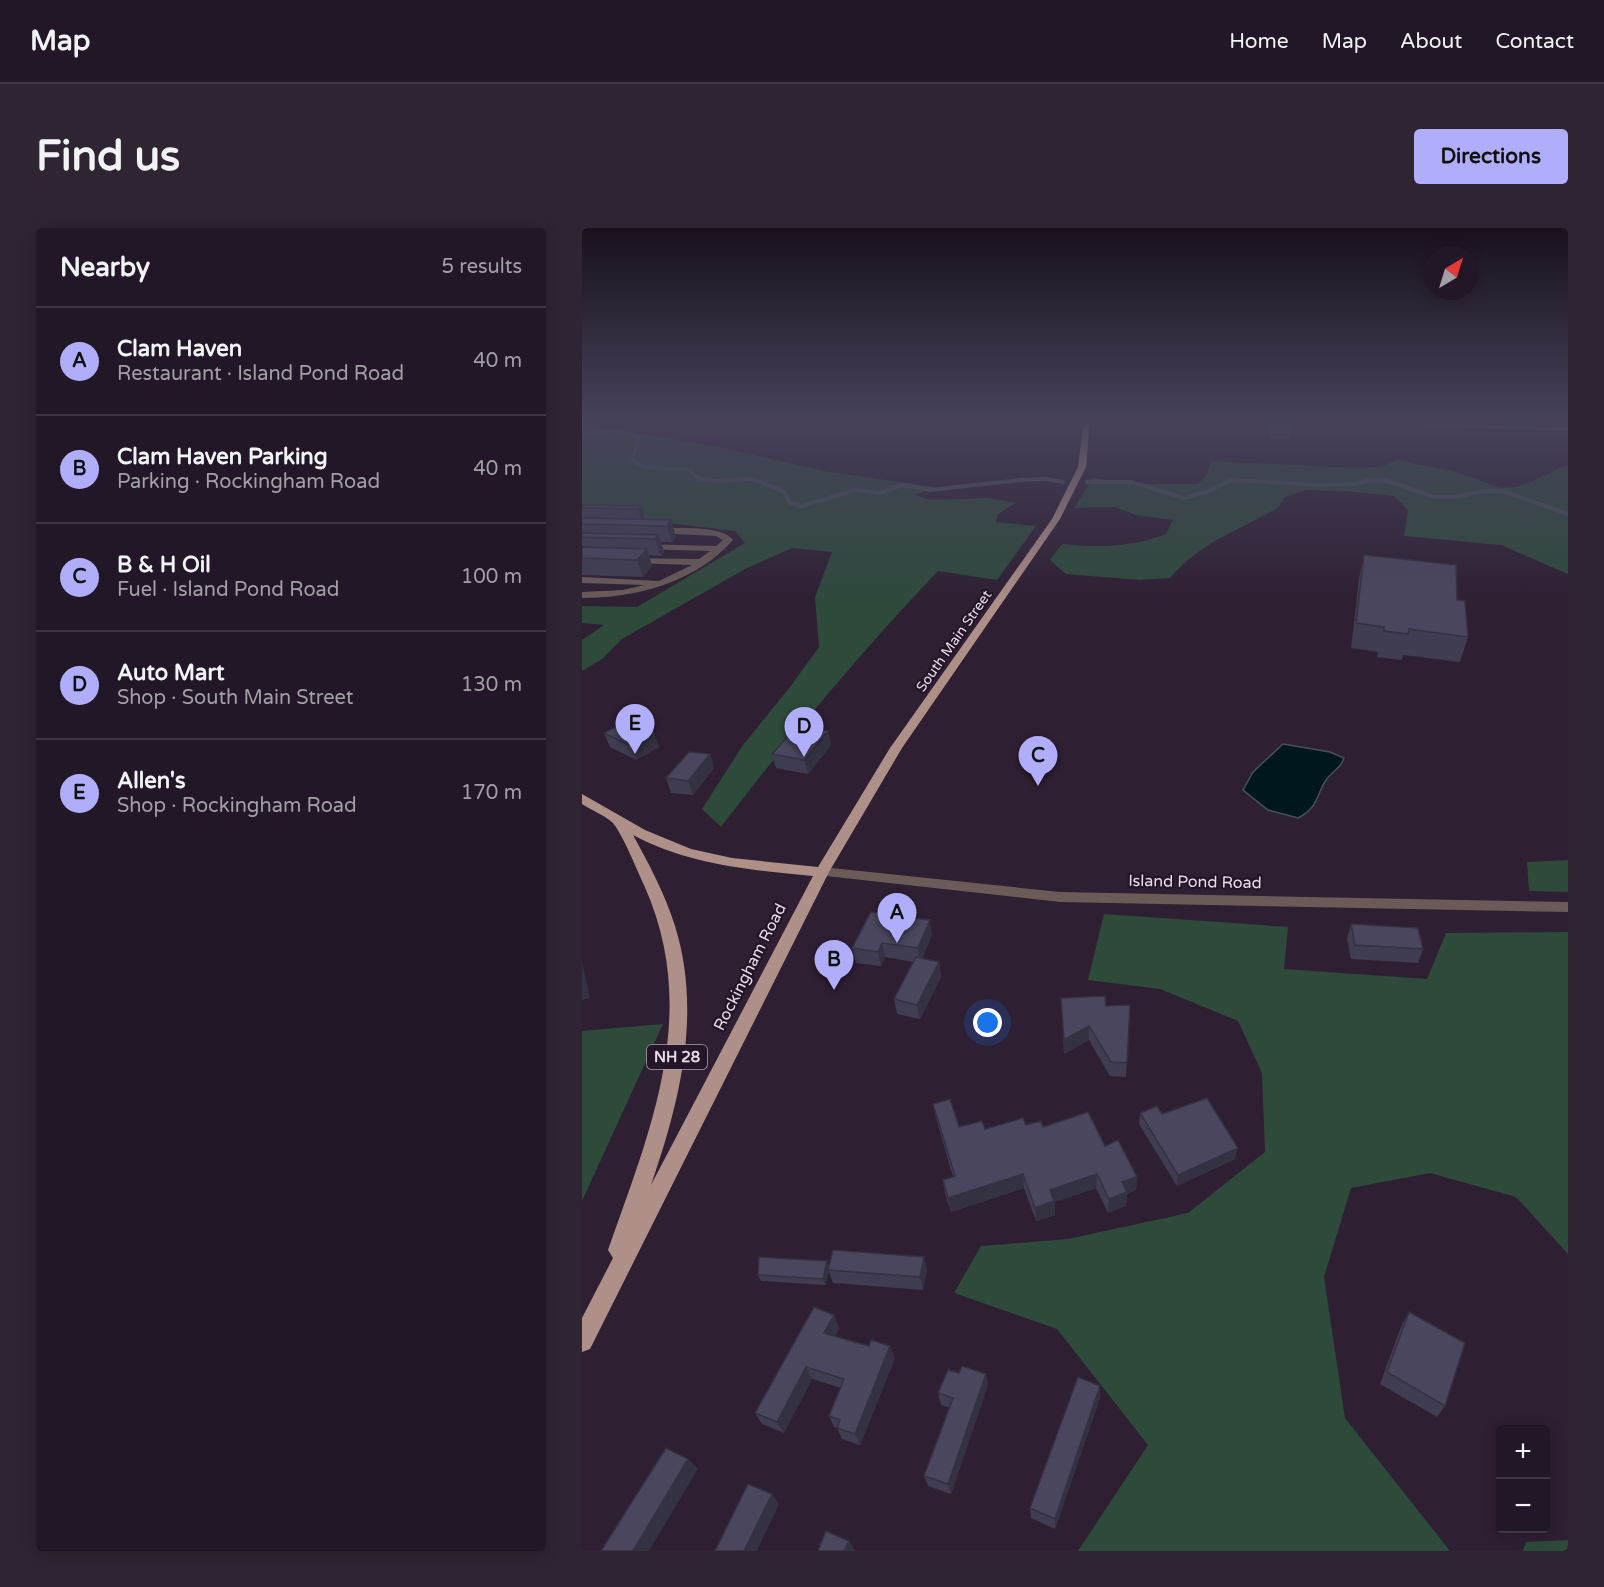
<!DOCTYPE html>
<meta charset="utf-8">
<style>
:root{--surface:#221726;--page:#2e2432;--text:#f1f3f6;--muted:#a29fa7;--line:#3f3643;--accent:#b0aefa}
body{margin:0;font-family:"Varela Round",sans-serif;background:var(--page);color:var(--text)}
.controls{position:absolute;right:18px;bottom:18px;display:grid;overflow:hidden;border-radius:6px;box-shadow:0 3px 15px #0003}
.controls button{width:54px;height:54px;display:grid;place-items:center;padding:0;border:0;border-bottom:2px solid var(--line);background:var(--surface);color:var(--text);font:30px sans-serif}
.compass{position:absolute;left:842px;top:18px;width:54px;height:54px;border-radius:50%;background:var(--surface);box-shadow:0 3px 15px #0003;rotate:38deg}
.you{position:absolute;left:406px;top:795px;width:21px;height:21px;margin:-15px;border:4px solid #fff;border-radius:50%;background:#1a73e8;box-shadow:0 0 0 9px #1a73e833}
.badge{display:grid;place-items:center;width:39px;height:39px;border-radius:50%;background:var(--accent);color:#111;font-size:20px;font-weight:700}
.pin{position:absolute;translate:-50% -50px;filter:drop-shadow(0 2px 3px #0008)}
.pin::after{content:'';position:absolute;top:32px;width:21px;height:18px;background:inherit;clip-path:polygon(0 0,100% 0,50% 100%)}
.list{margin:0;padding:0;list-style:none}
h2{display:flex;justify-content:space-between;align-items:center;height:78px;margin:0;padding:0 24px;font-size:26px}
h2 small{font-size:20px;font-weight:400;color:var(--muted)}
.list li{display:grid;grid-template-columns:39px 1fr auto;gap:18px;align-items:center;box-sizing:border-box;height:108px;padding:0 24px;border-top:2px solid var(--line)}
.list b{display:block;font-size:22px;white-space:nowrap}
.list p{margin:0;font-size:20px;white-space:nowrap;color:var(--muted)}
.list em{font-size:20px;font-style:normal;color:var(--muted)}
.map{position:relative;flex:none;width:986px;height:1323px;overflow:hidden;border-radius:6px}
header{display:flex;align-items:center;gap:36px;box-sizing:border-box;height:84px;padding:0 30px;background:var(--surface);border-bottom:2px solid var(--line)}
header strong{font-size:28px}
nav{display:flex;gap:33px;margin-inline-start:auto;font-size:21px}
.intro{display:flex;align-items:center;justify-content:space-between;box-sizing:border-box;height:144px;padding:0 36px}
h1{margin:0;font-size:42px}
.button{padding:15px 27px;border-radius:6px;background:var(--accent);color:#111;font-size:21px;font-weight:700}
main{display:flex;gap:36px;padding:0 36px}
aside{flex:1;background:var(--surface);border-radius:6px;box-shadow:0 3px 15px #0003}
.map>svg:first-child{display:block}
.green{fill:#2e4a3b}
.water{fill:#00171e;stroke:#45525b;stroke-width:1.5}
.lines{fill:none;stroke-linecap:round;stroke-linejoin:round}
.stream{stroke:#45525b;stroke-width:4}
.minor{fill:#6b5b58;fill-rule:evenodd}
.tertiary{fill:#6b5b58;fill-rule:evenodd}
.primary{fill:#af9089;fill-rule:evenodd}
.wall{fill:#403c51}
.shaded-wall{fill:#343142}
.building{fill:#4a465e;stroke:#343142;stroke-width:1.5}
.labels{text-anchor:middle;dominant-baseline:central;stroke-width:4.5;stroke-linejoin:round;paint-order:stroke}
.far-street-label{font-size:14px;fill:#e7ddea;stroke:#241628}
.shield{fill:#241628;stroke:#aca1b0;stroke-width:1.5}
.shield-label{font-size:15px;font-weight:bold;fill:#e7ddea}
.street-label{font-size:16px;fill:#e7ddea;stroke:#241628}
</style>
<header>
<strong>Map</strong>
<nav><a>Home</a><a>Map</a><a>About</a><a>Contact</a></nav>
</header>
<div class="intro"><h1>Find us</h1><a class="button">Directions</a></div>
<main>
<aside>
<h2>Nearby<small>5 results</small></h2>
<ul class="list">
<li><span class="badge">A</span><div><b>Clam Haven</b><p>Restaurant · Island Pond Road</p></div><em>40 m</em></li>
<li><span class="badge">B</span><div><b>Clam Haven Parking</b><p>Parking · Rockingham Road</p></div><em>40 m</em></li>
<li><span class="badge">C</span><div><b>B &amp; H Oil</b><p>Fuel · Island Pond Road</p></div><em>100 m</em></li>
<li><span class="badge">D</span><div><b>Auto Mart</b><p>Shop · South Main Street</p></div><em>130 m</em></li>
<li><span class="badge">E</span><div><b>Allen's</b><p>Shop · Rockingham Road</p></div><em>170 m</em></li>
</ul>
</aside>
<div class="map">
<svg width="986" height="1323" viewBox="0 0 986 1323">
<rect width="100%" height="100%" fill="#2e1f32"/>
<g class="green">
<path d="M0,196L137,219L247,244L353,259L333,267L349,272L405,270L433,275L416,286L414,294L454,298L415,352L356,343C279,424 207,510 139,599L120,581L161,517L208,459L237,419L233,369L250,324L210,320L163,341L40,411L20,431L0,443V412L22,397L0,395V378L55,379L163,315L153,303L67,293H0Z"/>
<path d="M815,232L874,244L919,260L933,259L947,255L986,236V346L919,317L822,308L826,282L812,268L761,263L724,262L703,269L697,279C657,303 620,313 588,350L557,352L484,346L468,332L480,316C514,320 552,319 584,306L591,292L554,287L533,279L492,280L511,250L548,256H616L624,247L630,233L773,240L798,239Z"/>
<polygon points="986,632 986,664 947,663 945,634"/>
<polygon points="522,686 706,699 702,741 845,751 864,705 986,704 986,1026 934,969 848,945 769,960 742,1049 763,1190 868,1323 496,1323 566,1217 475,1101 372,1065 399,1018 486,1011 606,985 683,924 680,845 656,793 578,761 506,752"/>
<polygon points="81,796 0,973 0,803"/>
<polygon points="986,1312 986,1323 941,1323 944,1314"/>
</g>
<path class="water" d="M701,516L748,524L762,530C759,541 750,543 744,552C734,567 737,579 716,590L686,582L661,562L671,544Z"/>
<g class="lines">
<g class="stream">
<polyline points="0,205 34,203 57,209 50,232 61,239 109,242 115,250 134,253 171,251 203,264 207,274 219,278 274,262 298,265 320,257 348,262 438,252 463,251 481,254"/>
<polyline points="505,254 549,254 602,270 627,263 649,252 738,257 773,256 788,252 806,253 852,269 874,269 900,263 920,263 986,286"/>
</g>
<g class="minor">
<polygon points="711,192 986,199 986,203 714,194"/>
<path d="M72,300C91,301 139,296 151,312C114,354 55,370 0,370V364L41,362L62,357L0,355V349L77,353L110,337L49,335L46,334V330L117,331L128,323L60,321L57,320V316L134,318L141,312L134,308L69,305L68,303Z"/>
</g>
<polygon class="tertiary" points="240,639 478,664 986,674 986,684 478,674 235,647 233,644 235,641"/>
<path class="primary" d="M502,192H508L504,239L478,291L320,520L247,644L8,1121L0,1124V1090L31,1030L26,1022C69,900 119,784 62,657C55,642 41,607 31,595C24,588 9,582 0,576V566L63,602L109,621L150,630L236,639L308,520L470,291L496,239ZM51,607C107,637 168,642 231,648L69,957C98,873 120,785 93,698C83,666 67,636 51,607Z"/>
</g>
<g class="wall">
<polygon points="685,192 707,192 709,207 708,212 687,211"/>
<polygon points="0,277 59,278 63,292 89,292 94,309 90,314 79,314 82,324 79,328 67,327 70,338 61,349 0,347"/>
<polygon points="782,327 875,372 886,409 878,434 821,427 820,432 795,429 796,424 769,420 777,350"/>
<polygon points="22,505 72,505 77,519 54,532 28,519"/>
<polygon points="249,517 226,546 194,540 190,526"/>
<polygon points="128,526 132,540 111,567 89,565 84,550"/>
<polygon points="327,689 350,707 340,731 357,734 359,749 338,791 315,786 312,771 331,734 303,729 299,738 274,735 270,720"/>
<polygon points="769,696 841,721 836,735 769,731 765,711"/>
<polygon points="479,770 524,778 548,777 544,849 528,848 507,812 482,826"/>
<polygon points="351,876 377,899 403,901 444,897 461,899 555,949 554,962 545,966 544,978 526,985 514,960 473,974 473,987 454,993 442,960 369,984 363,966 361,952 371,949 354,890"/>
<polygon points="558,885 580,886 653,931 595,958 557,896"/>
<polygon points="342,1029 345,1042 341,1062 251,1055 247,1044 243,1057 179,1053 176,1047 247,1038"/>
<polygon points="827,1084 863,1178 855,1189 798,1156 820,1096"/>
<polygon points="252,1087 257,1100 253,1108 313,1130 278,1217 260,1211 255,1200 252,1199 247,1188 259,1160 230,1151 202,1205 180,1196 173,1185"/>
<polygon points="377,1145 404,1146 406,1157 369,1266 346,1258 342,1248 368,1180 359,1177 356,1165"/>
<polygon points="518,1158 518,1170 473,1301 449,1290 448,1280"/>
</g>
<g class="shaded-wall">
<polygon points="59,278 64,295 61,298 56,281"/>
<polygon points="89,292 94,309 90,314 85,298"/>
<polygon points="76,307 82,324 79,328 73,311"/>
<polygon points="65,321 70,338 61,349 55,332"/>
<polygon points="246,503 249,517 226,546 222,532"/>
<polygon points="72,505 77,519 54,532 49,518"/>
<polygon points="128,526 132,540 111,567 106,553"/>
<polygon points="325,680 327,694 321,689"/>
<polygon points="348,692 350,707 338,735 336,720"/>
<polygon points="300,715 303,729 299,738 296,724"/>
<polygon points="0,734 8,770 0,772"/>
<polygon points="357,734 359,749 338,791 335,777"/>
<polygon points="507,798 507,812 482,826 482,812"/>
<polygon points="656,920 653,931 595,958 596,947"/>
<polygon points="441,946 442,960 369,984 366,970"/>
<polygon points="515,946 514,960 473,974 473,987 454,993 453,980 468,962"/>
<polygon points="555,949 554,962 545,966 544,978 526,985 527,971 540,954"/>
<polygon points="342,1029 345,1042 341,1062 338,1049"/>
<polygon points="245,1033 248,1040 246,1042 247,1044 243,1057 241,1051"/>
<polygon points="252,1087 257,1100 248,1117 242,1105"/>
<polygon points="308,1118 313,1130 278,1217 273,1206"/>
<polygon points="224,1139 230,1151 202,1205 195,1194"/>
<polygon points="404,1146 406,1157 369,1266 366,1256"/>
<polygon points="518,1158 518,1170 473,1301 473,1291"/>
<polygon points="106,1231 116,1241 67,1323 51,1323"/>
<polygon points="190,1266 197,1276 175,1323 162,1323"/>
<polygon points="267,1313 273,1322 272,1323 262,1323"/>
</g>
<g class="building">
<polygon points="686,192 707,192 709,207 688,206"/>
<polygon points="0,277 59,278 56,281 0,280"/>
<polygon points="0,290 89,292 85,298 0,296"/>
<polygon points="0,305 76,307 73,311 0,309"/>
<polygon points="0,319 65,321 55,332 0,330"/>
<polygon points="782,327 874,337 875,372 883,373 886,409 827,401 826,406 802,403 802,399 774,395"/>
<polygon points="46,492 72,505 49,518 22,505"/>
<polygon points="215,498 246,503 222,532 190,526"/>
<polygon points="107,524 128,526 106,553 84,550"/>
<polygon points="301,676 325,680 321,689 348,692 336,720 300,715 296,724 270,720 289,684 296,685"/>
<polygon points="769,696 836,700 841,721 773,717"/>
<polygon points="334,729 357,734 335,777 312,771"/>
<polygon points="523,768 524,778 548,777 545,835 529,834 507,798 482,812 479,770"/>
<polygon points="625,870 656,920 596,947 558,885 575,878 580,886"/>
<polygon points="368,871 377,899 400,893 403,901 441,890 444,897 459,893 461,899 506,884 523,918 536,912 555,949 540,954 545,964 527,971 515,946 468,962 472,973 453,980 441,946 366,970 361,952 373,948 351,876"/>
<polygon points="251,1022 342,1029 338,1049 246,1042"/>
<polygon points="177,1029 245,1033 241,1051 176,1047"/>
<polygon points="232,1079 252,1087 242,1105 287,1118 289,1112 308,1118 273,1206 255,1200 258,1192 247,1188 262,1151 224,1139 195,1194 173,1185"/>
<polygon points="827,1084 883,1115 863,1178 805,1144"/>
<polygon points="380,1138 404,1146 366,1256 342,1248 371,1170 356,1165 366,1142 377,1145"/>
<polygon points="496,1149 518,1158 473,1291 448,1280"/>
<polygon points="84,1220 106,1231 51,1323 19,1323"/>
<polygon points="166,1256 190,1266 162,1323 133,1323"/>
<polygon points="244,1303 267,1313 262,1323 236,1323"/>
</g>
<linearGradient id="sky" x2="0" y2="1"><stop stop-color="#19111c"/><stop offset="0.51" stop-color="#46425a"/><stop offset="1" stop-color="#46425a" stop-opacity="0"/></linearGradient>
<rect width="986" height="377" fill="url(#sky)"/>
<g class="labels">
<g class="far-street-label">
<text transform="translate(372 413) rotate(-55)">South Main Street</text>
</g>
<rect class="shield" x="65" y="817" width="60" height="24" rx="4.5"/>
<g class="shield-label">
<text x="95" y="829">NH 28</text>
</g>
<g class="street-label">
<text transform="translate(613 654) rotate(1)">Island Pond Road</text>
<text transform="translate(168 739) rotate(-63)">Rockingham Road</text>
</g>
</g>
</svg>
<div class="controls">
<button>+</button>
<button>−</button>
</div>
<svg class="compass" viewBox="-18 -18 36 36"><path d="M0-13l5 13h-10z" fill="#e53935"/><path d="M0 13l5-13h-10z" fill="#a29fa7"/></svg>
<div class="you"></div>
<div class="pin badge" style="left:315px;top:715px">A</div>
<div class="pin badge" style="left:252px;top:762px">B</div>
<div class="pin badge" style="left:456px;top:558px">C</div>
<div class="pin badge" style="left:222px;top:529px">D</div>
<div class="pin badge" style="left:53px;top:526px">E</div>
</div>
</main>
